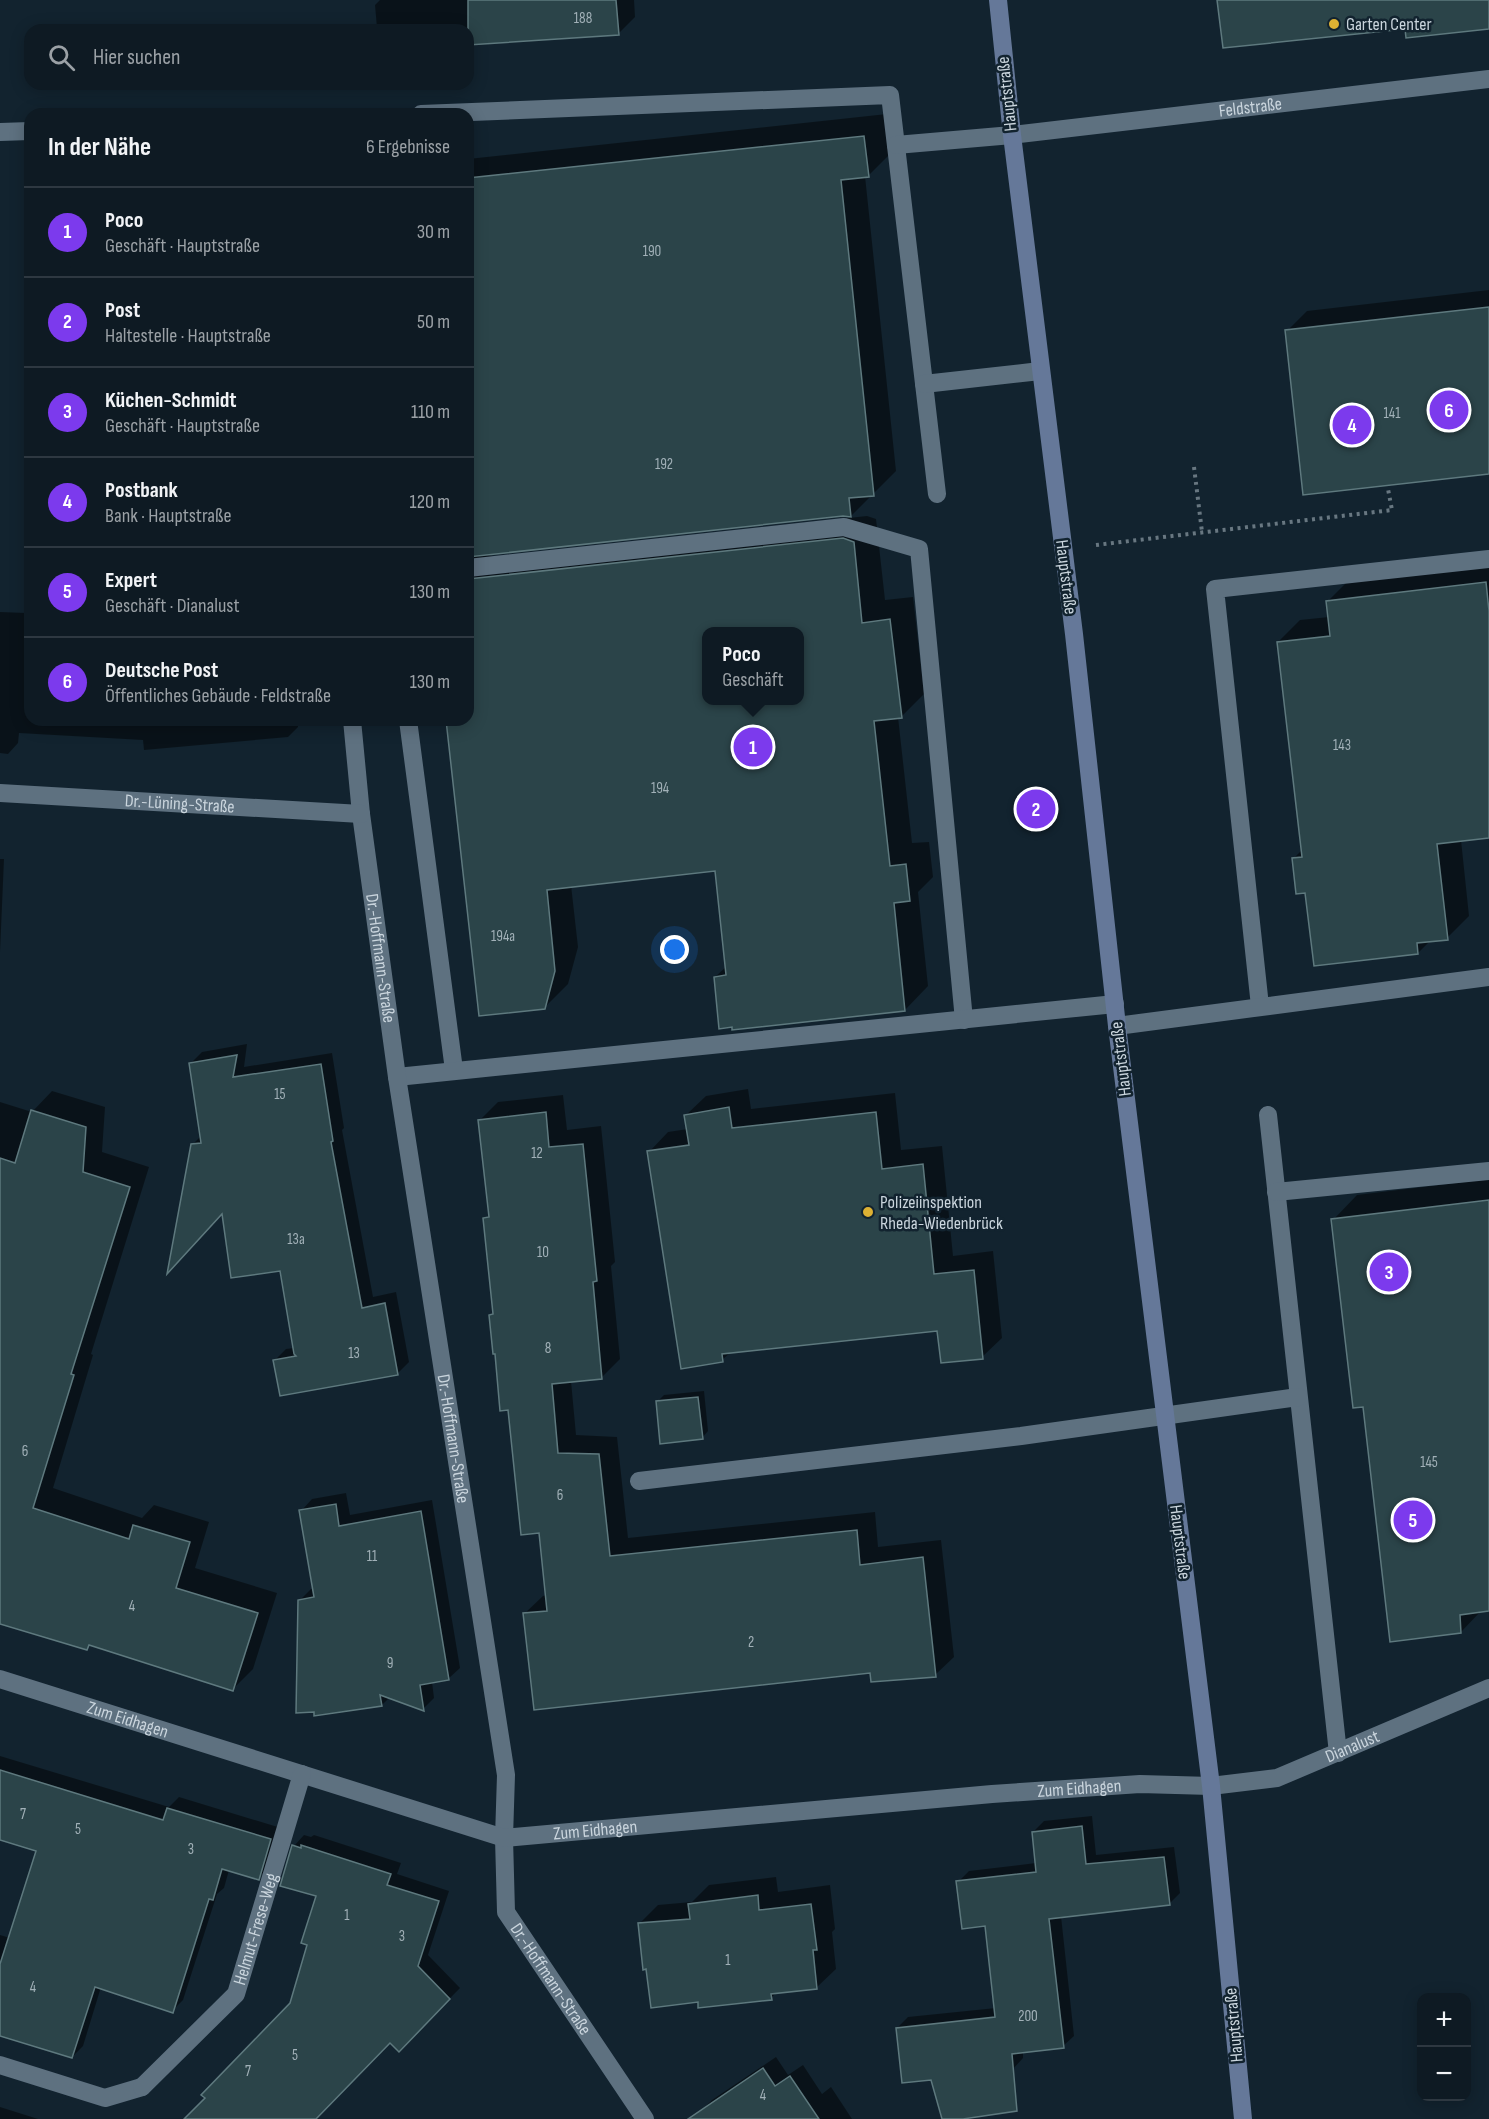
<!DOCTYPE html>
<html lang="de">
<meta charset="utf-8">
<style>
:root{--surface:#0e1a23;--page:#17232b;--text:#f1f3f6;--muted:#9ba1a6;--line:#2e3841;--accent:#7c3aed}
body{margin:0;font-family:"Sofia Sans Condensed",sans-serif;background:var(--page);color:var(--text)}
.controls{position:absolute;right:18px;bottom:18px;display:grid;overflow:hidden;border-radius:12px;box-shadow:0 3px 15px #0003}
.controls button{width:54px;height:54px;display:grid;place-items:center;padding:0;border:0;border-bottom:2px solid var(--line);background:var(--surface);color:var(--text);font:30px sans-serif}
.you{position:absolute;left:675px;top:950px;width:21px;height:21px;margin:-15px;border:4px solid #fff;border-radius:50%;background:#1a73e8;box-shadow:0 0 0 9px #1a73e833}
.badge{display:grid;place-items:center;width:39px;height:39px;border-radius:50%;background:var(--accent);color:#fff;font-size:20px;font-weight:700}
.pin{position:absolute;translate:-50% -50%;border:3px solid #fff;box-shadow:0 2px 6px #0006}
.popup{position:absolute;left:702px;top:627px;width:102px;height:78px;box-sizing:border-box;display:grid;place-content:center;border-radius:12px;background:var(--surface);filter:drop-shadow(0 2px 4px #0005);font-size:20px;white-space:nowrap;color:var(--muted)}
.popup b{font-size:22px;color:var(--text)}
.popup::after{content:'';position:absolute;left:50%;top:100%;margin-left:-12px;border:12px solid transparent;border-top-color:var(--surface)}
.list{margin:0;padding:0;list-style:none}
h2{display:flex;justify-content:space-between;align-items:center;height:78px;margin:0;padding:0 24px;font-size:26px}
h2 small{font-size:20px;font-weight:400;color:var(--muted)}
.list li{display:grid;grid-template-columns:39px 1fr auto;gap:18px;align-items:center;box-sizing:border-box;height:90px;padding:0 24px;border-top:2px solid var(--line)}
.list b{display:block;font-size:22px;white-space:nowrap}
.list p{margin:0;font-size:20px;white-space:nowrap;color:var(--muted)}
.list em{font-size:20px;font-style:normal;color:var(--muted)}
.icon{flex:none;width:33px;height:33px;fill:none;stroke:currentColor;stroke-width:2;stroke-linecap:round;stroke-linejoin:round}
.map{position:relative;flex:none;width:1489px;height:2119px;overflow:hidden}
.search{position:absolute;background:var(--surface);box-shadow:0 3px 15px #0003;left:24px;top:24px;width:450px;height:66px;display:flex;align-items:center;gap:15px;box-sizing:border-box;padding:0 21px;border-radius:18px;color:var(--muted);font-size:22px}
.panel{position:absolute;background:var(--surface);box-shadow:0 3px 15px #0003;left:24px;top:108px;width:450px;height:618px;border-radius:18px}
.map>svg:first-child{display:block}
.shadow{fill:#0007;fill-rule:evenodd}
.building{fill:#2b4449;stroke:#5e797e;stroke-width:1.5;fill-rule:evenodd}
.lines{fill:none;stroke-linecap:round;stroke-linejoin:round}
.path{stroke:#687781;stroke-width:4;stroke-dasharray:3 4.5;stroke-linecap:butt}
.lane{stroke:#5e7180;stroke-width:18}
.street{stroke:#5e7180;stroke-width:18}
.secondary{stroke:#657899;stroke-width:18}
.poi-dot{fill:#ddb133;stroke:#12232f;stroke-width:2}
.labels{text-anchor:middle;dominant-baseline:central;stroke-width:5;stroke-linejoin:round;paint-order:stroke}
.number-label{font-size:15px;fill:#a2b1b8}
.poi-label{font-size:18px;fill:#cad5dd;stroke:#12232f;text-anchor:start}
.street-label{font-size:18px;fill:#cad5dd;stroke:#12232f}
</style>
<div class="map">
<svg width="1489" height="2119" viewBox="0 0 1489 2119">
<rect width="100%" height="100%" fill="#12232f"/>
<g class="shadow">
<polygon points="380,0 634,0 635,17 618,34 468,43 468,30 328,30 377,28 375,5"/>
<polygon points="232,84 388,84 386,86 232,89"/>
<path d="M887,114L891,153L868,176H865L896,471L851,516L843,514L485,553L493,557L867,516L876,519L885,600L913,597L924,694L901,717H898L912,843L929,842L933,877L918,892L928,986L905,1010L715,977L727,966L716,869L571,885L578,947L568,984L545,1007L448,720H468V159ZM706,632H800V700H706Z"/>
<polygon points="1489,290 1489,472 1287,331 1307,311"/>
<polygon points="1489,564 1489,836 1461,840 1469,916 1447,938 1431,940 1418,953 1307,891 1294,858 1302,850 1278,642 1300,620 1329,617 1328,601 1349,580"/>
<polygon points="0,612 26,613 24,647 30,648 30,720 298,720 298,727 288,737 144,750 143,740 19,733 18,743 8,754 0,753"/>
<polygon points="0,859 4,859 0,952"/>
<polygon points="247,1044 244,1067 332,1053 344,1128 342,1130 373,1297 396,1292 409,1362 398,1373 274,1361 286,1349 294,1348 281,1269 223,1212 192,1145 202,1135 191,1063 202,1052"/>
<polygon points="748,1089 751,1109 895,1093 901,1150 942,1146 953,1256 993,1251 1002,1338 982,1357 939,1329 731,1352 722,1360 649,1152 668,1132 688,1129 686,1115 706,1096"/>
<polygon points="52,1091 105,1107 102,1152 149,1167 91,1354 93,1355 53,1488 142,1518 154,1505 209,1522 195,1568 277,1593 253,1669 233,1689 91,1644 87,1648 0,1613 0,1102 32,1112"/>
<polygon points="563,1095 567,1130 601,1126 615,1262 611,1266 620,1359 602,1377 571,1381 576,1435 617,1437 628,1538 875,1512 878,1547 941,1540 954,1657 935,1675 872,1672 524,1614 543,1596 547,1595 540,1531 509,1408 490,1315 494,1311 485,1219 490,1214 480,1120 498,1102"/>
<polygon points="1489,1179 1489,1610 1481,1611 1461,1632 1365,1405 1333,1220 1357,1195"/>
<polygon points="704,1391 708,1431 702,1438 658,1401 664,1395"/>
<polygon points="346,1493 350,1515 432,1500 460,1668 448,1679 432,1682 434,1698 423,1709 390,1697 382,1705 300,1600 311,1589 314,1589 301,1511 312,1499"/>
<polygon points="0,1756 169,1807 179,1797 281,1828 269,1867 258,1878 229,1870 224,1888 217,1894 183,2000 172,2011 101,1987 83,2046 72,2057 0,2035 0,1935 10,1938 38,1850 0,1839"/>
<polygon points="1092,1816 1096,1855 1174,1847 1180,1893 1169,1904 1061,1916 1074,2036 1063,2046 1023,2051 1023,2058 1013,2069 897,2028 908,2017 996,2008 986,1925 958,1882 969,1871 1036,1863 1033,1832 1044,1821"/>
<polygon points="304,1835 311,1837 314,1835 401,1863 397,1874 449,1891 428,1955 460,1988 399,2050 390,2041 305,2119 186,2119 292,2004 309,1944 318,1895 294,1846"/>
<polygon points="776,1877 778,1892 830,1885 835,1929 832,1932 836,1969 816,1988 777,1992 771,1998 699,2001 639,1924 658,1905 692,1902 709,1885"/>
<polygon points="776,2057 788,2075 803,2065 822,2094 831,2087 852,2119 704,2119 700,2112 712,2100"/>
<polygon points="0,2107 38,2119 0,2119"/>
</g>
<g class="building">
<polygon points="468,0 616,0 619,35 468,45"/>
<polygon points="1217,0 1489,0 1489,29 1406,38 1405,29 1223,48"/>
<polygon points="864,136 869,177 841,180 874,496 849,498 851,517 843,516 468,557 468,178"/>
<polygon points="1489,307 1489,474 1303,495 1285,330"/>
<path d="M843,538L854,542L862,623L890,619L902,718L874,721L890,866L906,864L910,901L894,903L905,1011L732,1030V1027L719,1029L714,977L726,975L715,871L547,890L555,971L545,1009L479,1016L446,720H468V579ZM706,632H800V700H706Z"/>
<polygon points="1486,582 1489,611 1489,838 1437,844 1448,940 1417,943 1418,954 1314,966 1305,893 1296,894 1292,858 1302,857 1277,642 1330,636 1326,601"/>
<polygon points="237,1055 233,1077 321,1064 333,1141 331,1142 362,1308 385,1303 398,1375 280,1396 273,1360 296,1356 294,1354 280,1271 231,1278 222,1214 167,1274 191,1144 201,1143 189,1063"/>
<polygon points="729,1107 732,1128 876,1112 882,1169 923,1164 934,1274 974,1270 983,1359 941,1363 937,1331 722,1354 723,1362 681,1369 647,1151 689,1145 684,1115"/>
<polygon points="31,1110 86,1127 83,1172 130,1187 71,1374 74,1375 33,1508 129,1539 133,1525 190,1542 176,1588 258,1613 233,1691 89,1645 87,1650 0,1624 0,1158 15,1163"/>
<polygon points="546,1112 549,1147 583,1144 597,1281 593,1282 602,1379 552,1384 558,1453 599,1454 610,1556 857,1530 860,1565 923,1557 936,1677 871,1682 870,1673 534,1710 523,1613 547,1611 539,1533 521,1535 508,1410 500,1411 495,1354 493,1354 489,1315 493,1314 483,1218 489,1217 478,1120"/>
<polygon points="1489,1200 1489,1611 1460,1615 1461,1633 1390,1642 1363,1407 1353,1408 1331,1219"/>
<polygon points="698,1397 703,1439 660,1444 656,1401"/>
<polygon points="336,1504 339,1526 421,1511 449,1680 420,1685 424,1711 380,1695 382,1706 314,1716 314,1712 296,1713 298,1600 314,1597 299,1510"/>
<polygon points="0,1770 163,1820 167,1808 271,1839 259,1880 222,1869 213,1900 209,1899 173,2013 95,1987 72,2058 0,2036 0,1964 36,1851 0,1840"/>
<polygon points="1082,1826 1086,1864 1164,1857 1170,1905 1049,1919 1064,2048 1012,2054 1017,2111 963,2119 942,2119 931,2080 902,2083 896,2028 995,2017 985,1926 962,1929 956,1881 1036,1872 1032,1832"/>
<polygon points="292,1845 301,1848 301,1845 391,1874 387,1885 439,1901 418,1966 450,1999 399,2052 390,2043 316,2119 184,2119 205,2098 201,2095 290,2003 307,1945 301,1943 316,1896 280,1886"/>
<polygon points="758,1895 759,1910 811,1904 817,1950 813,1950 817,1989 771,1994 772,2000 698,2008 698,2002 651,2008 646,1969 643,1970 638,1923 690,1919 688,1904"/>
<polygon points="763,2068 775,2086 790,2076 819,2119 688,2119"/>
</g>
<g class="lines">
<g class="path">
<polyline points="1194,467 1202,532"/>
<polyline points="1096,545 1392,510 1388,489"/>
</g>
<g class="lane">
<polyline points="421,114 890,95 937,494"/>
<polyline points="896,145 1012,135"/>
<polyline points="924,384 1040,371"/>
<polyline points="468,568 844,527 919,549 964,1020"/>
<polyline points="408,720 454,1070"/>
<polyline points="1260,1006 1215,589 1489,559"/>
<polyline points="1117,1026 1489,977"/>
<polyline points="397,1077 1115,1004"/>
<polyline points="1268,1115 1338,1753"/>
<polyline points="1276,1192 1489,1171"/>
<polyline points="639,1481 1021,1436 1298,1397"/>
<polyline points="0,2065 105,2098 142,2087"/>
</g>
<g class="street">
<polyline points="0,132 30,131"/>
<path id="s1" d="M1012,135L1489,79"/>
<path id="s2" d="M352,720L361,814L397,1077L506,1775L504,1838L506,1912L645,2119"/>
<path id="s3" d="M0,793L361,814"/>
<path id="s4" d="M0,1679L504,1838L992,1794L1140,1784L1211,1786L1277,1778L1489,1688"/>
<path id="s5" d="M142,2087L236,1994L302,1774"/>
</g>
<polyline class="secondary" points="998,0 1012,135 1074,634 1117,1026 1211,1786 1243,2119"/>
</g>
<g class="poi-dot">
<circle cx="1334" cy="24" r="6"/>
<circle cx="868" cy="1212" r="6"/>
</g>
<g class="labels">
<g class="number-label">
<text x="583" y="18">188</text>
<text x="652" y="251">190</text>
<text x="1392" y="413">141</text>
<text x="664" y="464">192</text>
<text x="1342" y="745">143</text>
<text x="660" y="788">194</text>
<text x="503" y="936">194a</text>
<text x="280" y="1094">15</text>
<text x="537" y="1153">12</text>
<text x="296" y="1239">13a</text>
<text x="543" y="1252">10</text>
<text x="548" y="1348">8</text>
<text x="354" y="1353">13</text>
<text x="25" y="1451">6</text>
<text x="1429" y="1462">145</text>
<text x="560" y="1495">6</text>
<text x="372" y="1556">11</text>
<text x="132" y="1606">4</text>
<text x="751" y="1642">2</text>
<text x="390" y="1663">9</text>
<text x="23" y="1814">7</text>
<text x="78" y="1829">5</text>
<text x="191" y="1849">3</text>
<text x="347" y="1915">1</text>
<text x="402" y="1936">3</text>
<text x="728" y="1960">1</text>
<text x="33" y="1987">4</text>
<text x="1028" y="2016">200</text>
<text x="295" y="2055">5</text>
<text x="248" y="2071">7</text>
<text x="763" y="2095">4</text>
</g>
<g class="poi-label">
<text x="1346" y="24">Garten Center</text>
<text x="880" y="1202">Polizeiinspektion<tspan x="880" dy="21">Rheda-Wiedenbrück</tspan></text>
</g>
<g class="street-label">
<text transform="translate(1007 94) rotate(-96)">Hauptstraße</text>
<text stroke="none"><textPath href="#s1" startOffset="240">Feldstraße</textPath></text>
<text transform="translate(1066 577) rotate(83)">Hauptstraße</text>
<text stroke="none"><textPath href="#s3" startOffset="180">Dr.-Lüning-Straße</textPath></text>
<text stroke="none"><textPath href="#s2" startOffset="240">Dr.-Hoffmann-Straße</textPath></text>
<text transform="translate(1121 1059) rotate(-97)">Hauptstraße</text>
<text stroke="none"><textPath href="#s2" startOffset="726">Dr.-Hoffmann-Straße</textPath></text>
<text transform="translate(1180 1542) rotate(83)">Hauptstraße</text>
<text stroke="none"><textPath href="#s4" startOffset="134">Zum Eidhagen</textPath></text>
<text stroke="none"><textPath href="#s4" startOffset="1386">Dianalust</textPath></text>
<text stroke="none"><textPath href="#s4" startOffset="1106">Zum Eidhagen</textPath></text>
<text stroke="none"><textPath href="#s4" startOffset="620">Zum Eidhagen</textPath></text>
<text stroke="none"><textPath href="#s5" startOffset="200">Helmut-Frese-Weg</textPath></text>
<text stroke="none"><textPath href="#s2" startOffset="1284">Dr.-Hoffmann-Straße</textPath></text>
<text transform="translate(1234 2025) rotate(-95)">Hauptstraße</text>
</g>
</g>
</svg>
<div class="controls">
<button>+</button>
<button>−</button>
</div>
<div class="you"></div>
<div class="pin badge" style="left:753px;top:747px">1</div>
<div class="popup"><b>Poco</b>Geschäft</div>
<div class="pin badge" style="left:1036px;top:809px">2</div>
<div class="pin badge" style="left:1389px;top:1272px">3</div>
<div class="pin badge" style="left:1352px;top:425px">4</div>
<div class="pin badge" style="left:1413px;top:1520px">5</div>
<div class="pin badge" style="left:1449px;top:410px">6</div>
<div class="search"><svg class="icon" aria-label="search" viewBox="0 0 24 24"><circle cx="10" cy="10" r="6"/><path d="M15 15l6 6"/></svg>Hier suchen</div>
<section class="panel">
<h2>In der Nähe<small>6 Ergebnisse</small></h2>
<ul class="list">
<li><span class="badge">1</span><div><b>Poco</b><p>Geschäft · Hauptstraße</p></div><em>30 m</em></li>
<li><span class="badge">2</span><div><b>Post</b><p>Haltestelle · Hauptstraße</p></div><em>50 m</em></li>
<li><span class="badge">3</span><div><b>Küchen-Schmidt</b><p>Geschäft · Hauptstraße</p></div><em>110 m</em></li>
<li><span class="badge">4</span><div><b>Postbank</b><p>Bank · Hauptstraße</p></div><em>120 m</em></li>
<li><span class="badge">5</span><div><b>Expert</b><p>Geschäft · Dianalust</p></div><em>130 m</em></li>
<li><span class="badge">6</span><div><b>Deutsche Post</b><p>Öffentliches Gebäude · Feldstraße</p></div><em>130 m</em></li>
</ul>
</section>
</div>
